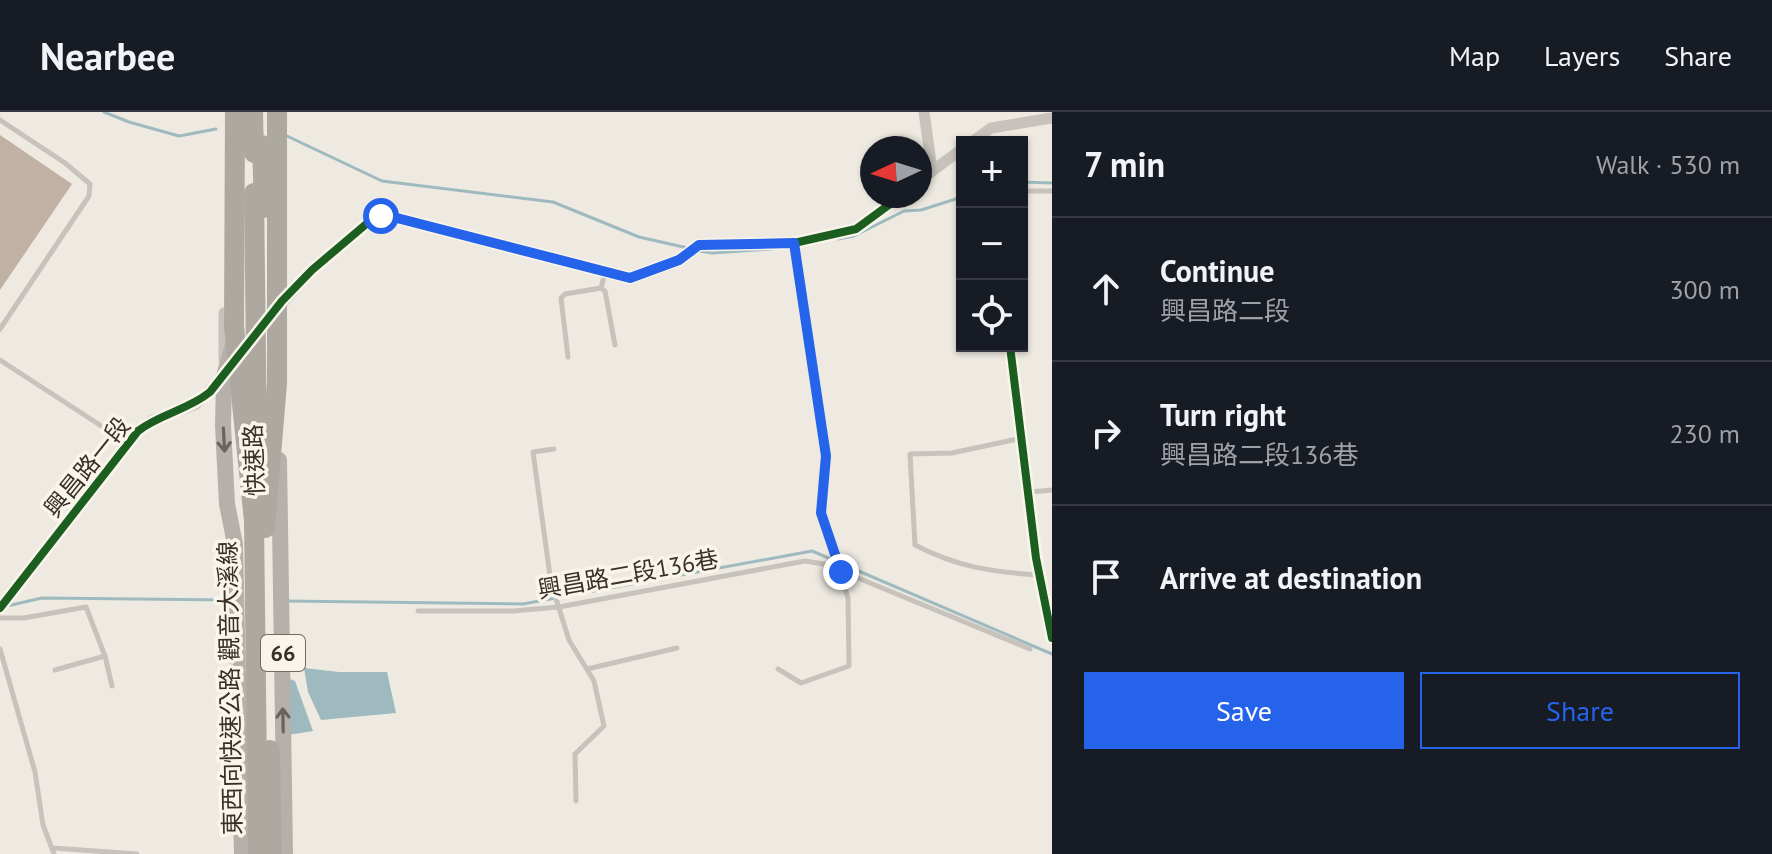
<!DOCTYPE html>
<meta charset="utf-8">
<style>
:root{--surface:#171b24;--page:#20242c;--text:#f1f3f6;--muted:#9ea1a6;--line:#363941;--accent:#2563eb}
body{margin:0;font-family:"PT Sans","Noto Sans TC",sans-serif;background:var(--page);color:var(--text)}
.controls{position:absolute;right:24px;top:24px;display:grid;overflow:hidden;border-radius:0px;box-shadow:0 2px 6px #0004}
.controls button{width:72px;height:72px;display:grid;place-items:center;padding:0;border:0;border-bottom:2px solid var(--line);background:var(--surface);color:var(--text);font:40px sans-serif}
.compass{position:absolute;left:860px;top:24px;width:72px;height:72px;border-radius:50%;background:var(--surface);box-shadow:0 2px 6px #0004;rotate:266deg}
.stop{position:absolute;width:24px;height:24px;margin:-18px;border:6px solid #2563eb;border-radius:50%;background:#fff}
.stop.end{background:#2563eb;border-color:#fff;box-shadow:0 2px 8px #0008}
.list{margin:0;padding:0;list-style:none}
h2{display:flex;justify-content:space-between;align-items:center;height:104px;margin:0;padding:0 32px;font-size:34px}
h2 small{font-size:26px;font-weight:400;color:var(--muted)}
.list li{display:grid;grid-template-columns:52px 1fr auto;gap:24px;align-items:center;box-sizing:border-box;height:144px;padding:0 32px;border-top:2px solid var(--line)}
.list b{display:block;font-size:30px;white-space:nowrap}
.list p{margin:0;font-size:26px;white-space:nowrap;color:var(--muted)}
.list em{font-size:26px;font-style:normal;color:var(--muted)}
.actions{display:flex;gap:16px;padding:24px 32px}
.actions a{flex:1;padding:18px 0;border:2px solid var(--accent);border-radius:0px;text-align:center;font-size:28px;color:var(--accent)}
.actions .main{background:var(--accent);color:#fff}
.icon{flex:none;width:44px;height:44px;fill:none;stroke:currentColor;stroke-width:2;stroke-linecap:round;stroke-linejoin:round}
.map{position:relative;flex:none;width:1052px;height:742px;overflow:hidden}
header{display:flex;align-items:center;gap:48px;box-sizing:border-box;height:112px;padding:0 40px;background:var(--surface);border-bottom:2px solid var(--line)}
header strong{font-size:38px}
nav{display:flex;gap:44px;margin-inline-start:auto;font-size:28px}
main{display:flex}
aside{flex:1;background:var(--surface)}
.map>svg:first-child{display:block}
.water{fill:#9fbabe}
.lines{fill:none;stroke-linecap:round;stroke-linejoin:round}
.stream{stroke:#9fbabe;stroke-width:3}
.building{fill:#c1b1a4}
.lane{stroke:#c7c2bb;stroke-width:5}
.street{stroke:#c7c2bb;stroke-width:11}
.primary{stroke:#b6b0aa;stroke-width:16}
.highway{stroke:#ada9a1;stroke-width:20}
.highway-bridge{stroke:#ada9a1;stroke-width:20}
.cycleway-casing{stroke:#faf5eb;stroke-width:13}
.cycleway{stroke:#1b5e20;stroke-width:8}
.oneway{stroke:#6a635d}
.route{stroke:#2563eb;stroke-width:10}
.labels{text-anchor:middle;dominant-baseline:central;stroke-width:7;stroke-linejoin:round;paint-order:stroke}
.shield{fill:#faf5eb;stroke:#726b63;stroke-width:2}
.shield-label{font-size:22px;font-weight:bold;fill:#383029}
.street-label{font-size:24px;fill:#383029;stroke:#faf5eb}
</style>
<header>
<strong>Nearbee</strong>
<nav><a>Map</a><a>Layers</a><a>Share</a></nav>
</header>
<main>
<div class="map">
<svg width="1052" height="742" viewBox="0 0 1052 742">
<rect width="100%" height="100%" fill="#eeeae2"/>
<g class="water">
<polygon points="304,556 339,560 387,560 396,601 321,608 308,580"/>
<polygon points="290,567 295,569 313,619 288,623"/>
</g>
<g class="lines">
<g class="stream">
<polyline points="104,0 129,10 179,24 216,17"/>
<polyline points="287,24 382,69 553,90 639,125 688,136"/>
<polyline points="1022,70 1052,71"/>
<polyline points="838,127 854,124 904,99 921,98 962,85"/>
<polyline points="699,139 712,141 771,137"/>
<polyline points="286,489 523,492 812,439 1052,542"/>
<polyline points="7,494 42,486 230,488"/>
</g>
</g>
<polygon class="building" points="0,23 72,72 0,178"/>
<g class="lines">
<g class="lane">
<polyline points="0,8 65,51 90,72 89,84 0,217"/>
<polyline points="1022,79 1052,79"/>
<polyline points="601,176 605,179 615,233"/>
<polyline points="568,245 561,186 565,182 601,176 605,161"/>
<polyline points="0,248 126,330"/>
<path d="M1022,326L952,341L910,342L915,433C957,455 992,460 1039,463"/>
<polyline points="554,337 533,340 551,471 569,528 594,569 604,614 575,642 576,689"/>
<polyline points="1030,380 1052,378"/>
<polyline points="418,499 513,499 559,495 805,449 824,452 1030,537"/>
<polyline points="0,506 24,506 86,495 105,544 112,574"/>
<polyline points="0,537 35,660 43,713 54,742"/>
<polyline points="587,557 677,536"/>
<polyline points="778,557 801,571 849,554 848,486 821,401 826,344 794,131"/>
<polyline points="55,558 105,544"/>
<polyline points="53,736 137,742"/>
</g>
<g class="street">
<polyline points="924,0 932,58"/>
<polyline points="972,30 991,16 1052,6"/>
<polyline points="920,68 962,37"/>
<polyline points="278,196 312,158 371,108 381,104 393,105 630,166 679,148 699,133 794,131 856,117 901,84"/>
<polyline points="1010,234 1036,446 1052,526"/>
<polyline points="224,248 224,201"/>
<polyline points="0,496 138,319 151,309 196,292 225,263"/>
</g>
<g class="primary">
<polyline points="233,233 224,264 223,314 227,392 235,432 242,742"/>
<polyline points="279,348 285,742"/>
</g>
<g class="highway">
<polyline points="253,0 254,41"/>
<polyline points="254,409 258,742"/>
<polyline points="270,638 272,742"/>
</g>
<g class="highway-bridge">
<polyline points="235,0 234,214 254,409"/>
<polyline points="262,33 264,96"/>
<polyline points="254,81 257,325"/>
<polyline points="265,416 277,271 277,0"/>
</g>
<defs>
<g id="cycleway">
<polyline points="1010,234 1036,446 1052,526"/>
<path d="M0,496L138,319C160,302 188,298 210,280L282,189L312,158L371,108L381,104L393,105L630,166L679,148L699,133L794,131L856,117L901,84"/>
</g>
</defs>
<use href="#cycleway" class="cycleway-casing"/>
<use href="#cycleway" class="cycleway"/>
</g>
<defs><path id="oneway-shaft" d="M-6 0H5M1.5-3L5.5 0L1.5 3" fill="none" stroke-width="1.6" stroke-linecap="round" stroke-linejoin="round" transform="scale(2)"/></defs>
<g class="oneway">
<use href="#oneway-shaft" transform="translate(224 328) rotate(87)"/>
<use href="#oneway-shaft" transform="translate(283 608) rotate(-91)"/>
</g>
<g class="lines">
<polyline class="route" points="381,104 393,105 630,166 679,148 699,133 794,131 826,344 821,401 841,460"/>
</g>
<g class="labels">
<rect class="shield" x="261" y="523" width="44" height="36" rx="6"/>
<g class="shield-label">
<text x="283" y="541">66</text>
</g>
<g class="street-label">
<text transform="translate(254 348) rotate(-92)">快速路</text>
<text transform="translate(87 355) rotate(-51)">興昌路一段</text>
<text transform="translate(628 462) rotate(-10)">興昌路二段136巷</text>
<text transform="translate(230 576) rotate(-91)">東西向快速公路 觀音大溪線</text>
</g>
</g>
</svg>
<div class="controls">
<button>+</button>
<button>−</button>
<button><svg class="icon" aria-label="locate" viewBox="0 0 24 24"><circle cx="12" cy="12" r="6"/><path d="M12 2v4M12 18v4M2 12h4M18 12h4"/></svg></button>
</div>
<svg class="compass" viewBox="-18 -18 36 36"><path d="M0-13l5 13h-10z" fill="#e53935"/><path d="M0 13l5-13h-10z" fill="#9ea1a6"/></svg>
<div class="stop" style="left:381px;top:104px"></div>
<div class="stop end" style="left:841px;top:460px"></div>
</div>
<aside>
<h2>7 min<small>Walk · 530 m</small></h2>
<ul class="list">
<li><svg class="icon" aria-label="ahead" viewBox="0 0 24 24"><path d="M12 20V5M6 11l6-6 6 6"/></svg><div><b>Continue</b><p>興昌路二段</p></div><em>300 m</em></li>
<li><svg class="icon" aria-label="right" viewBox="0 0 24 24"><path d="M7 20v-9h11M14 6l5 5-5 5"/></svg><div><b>Turn right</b><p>興昌路二段136巷</p></div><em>230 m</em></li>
<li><svg class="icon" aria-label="arrive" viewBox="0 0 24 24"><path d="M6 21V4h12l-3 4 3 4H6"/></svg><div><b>Arrive at destination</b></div></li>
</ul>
<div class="actions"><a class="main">Save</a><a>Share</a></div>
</aside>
</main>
